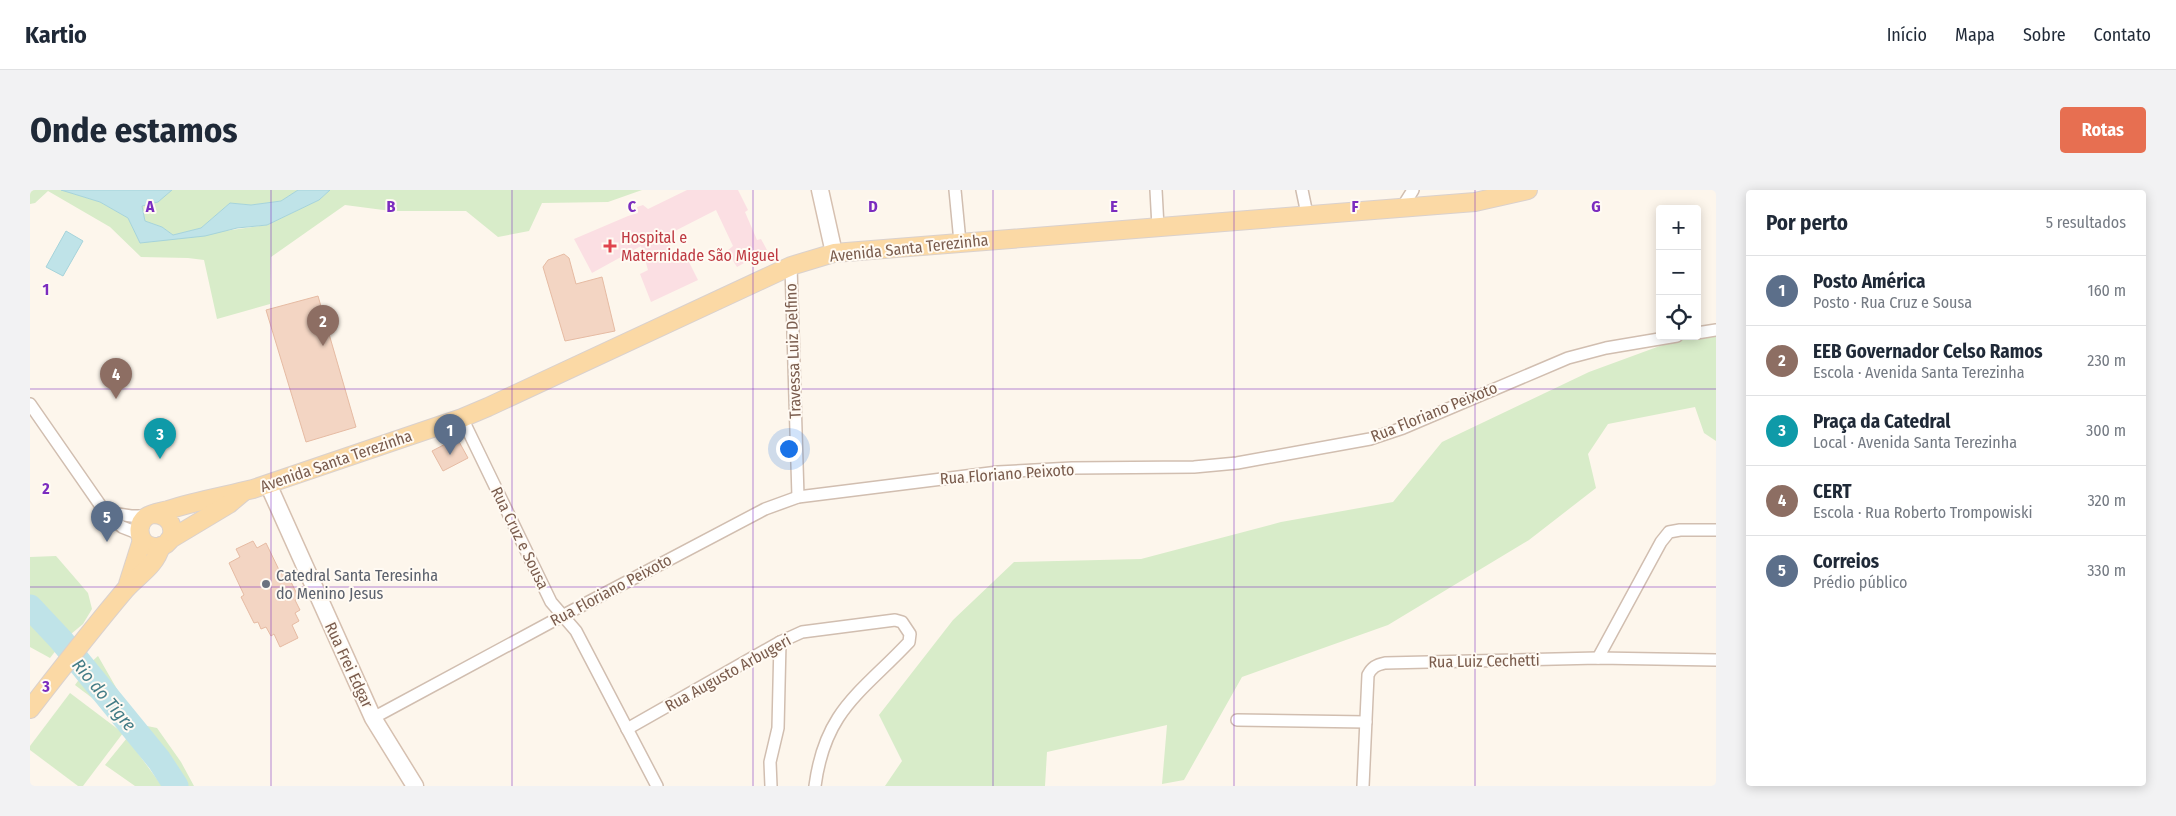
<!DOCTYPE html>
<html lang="pt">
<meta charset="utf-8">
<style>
:root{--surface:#fff;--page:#f2f2f3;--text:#1f2937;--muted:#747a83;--line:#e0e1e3;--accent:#e76f51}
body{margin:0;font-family:"Fira Sans Condensed",sans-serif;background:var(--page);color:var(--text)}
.controls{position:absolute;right:15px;top:15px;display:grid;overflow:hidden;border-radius:5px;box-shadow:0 2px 12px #0003}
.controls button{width:45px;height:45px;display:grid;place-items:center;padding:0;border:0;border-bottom:1px solid var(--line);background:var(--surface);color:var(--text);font:25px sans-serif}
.you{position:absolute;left:758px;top:258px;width:18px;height:18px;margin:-12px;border:4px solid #fff;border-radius:50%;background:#1a73e8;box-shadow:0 0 0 8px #1a73e833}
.badge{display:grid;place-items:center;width:32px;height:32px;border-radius:50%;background:var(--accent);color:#fff;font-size:16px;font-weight:700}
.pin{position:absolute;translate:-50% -41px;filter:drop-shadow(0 1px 2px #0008)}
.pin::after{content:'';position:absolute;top:26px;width:18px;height:15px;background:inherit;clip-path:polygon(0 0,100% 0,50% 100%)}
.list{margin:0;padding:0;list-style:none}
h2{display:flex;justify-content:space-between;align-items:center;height:65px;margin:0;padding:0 20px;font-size:21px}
h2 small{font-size:16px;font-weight:400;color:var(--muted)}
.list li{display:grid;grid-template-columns:32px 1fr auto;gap:15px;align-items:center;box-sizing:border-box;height:70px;padding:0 20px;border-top:1px solid var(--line)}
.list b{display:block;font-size:19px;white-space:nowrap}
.list p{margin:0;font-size:16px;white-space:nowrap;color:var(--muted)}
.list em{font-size:16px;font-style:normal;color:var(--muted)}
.icon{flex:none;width:28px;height:28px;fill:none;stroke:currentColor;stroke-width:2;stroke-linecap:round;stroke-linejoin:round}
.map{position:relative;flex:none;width:1686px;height:596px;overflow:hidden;border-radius:5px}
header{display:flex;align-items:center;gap:30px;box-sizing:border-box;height:70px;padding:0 25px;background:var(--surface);border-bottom:1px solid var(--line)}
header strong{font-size:24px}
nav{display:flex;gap:28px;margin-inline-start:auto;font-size:18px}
.intro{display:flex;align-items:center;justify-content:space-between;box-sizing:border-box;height:120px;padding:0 30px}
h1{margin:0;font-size:35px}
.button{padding:12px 22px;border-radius:5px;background:var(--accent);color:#fff;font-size:18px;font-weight:700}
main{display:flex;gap:30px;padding:0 30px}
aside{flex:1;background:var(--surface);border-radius:5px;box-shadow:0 2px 12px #0003}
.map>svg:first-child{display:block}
.medical{fill:#fbdfe3}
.green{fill:#d8ecc9}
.water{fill:#bfe3e8;stroke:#a5d3da}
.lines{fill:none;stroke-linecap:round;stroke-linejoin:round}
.river{stroke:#bfe3e8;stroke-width:25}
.building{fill:#f3d5c3;stroke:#e6bba3}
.street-casing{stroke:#d1beb0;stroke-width:14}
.secondary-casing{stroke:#d6c0b0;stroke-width:19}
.primary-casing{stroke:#dad1cd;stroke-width:20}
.street{stroke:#fff;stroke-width:11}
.secondary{stroke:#fff;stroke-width:16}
.primary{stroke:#fbd9a5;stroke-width:18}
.grid{fill:none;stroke:#7b2cbf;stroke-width:1;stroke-opacity:0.55}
.health-dot{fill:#e0444e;stroke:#fffaf3;stroke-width:2}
.worship-dot{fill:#6b7280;stroke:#fffaf3;stroke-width:2}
.labels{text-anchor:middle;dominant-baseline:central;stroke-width:4;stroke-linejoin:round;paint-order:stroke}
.health-label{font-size:16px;fill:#be3a42;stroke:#fffaf3;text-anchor:start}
.street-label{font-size:16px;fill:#7a5c4d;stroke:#fffaf3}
.worship-label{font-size:16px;fill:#5b616d;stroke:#fffaf3;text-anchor:start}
.water-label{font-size:18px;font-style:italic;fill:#437c86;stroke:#fffaf3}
.grid-label{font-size:16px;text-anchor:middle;font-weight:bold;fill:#7b2cbf;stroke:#fffaf3;stroke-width:4;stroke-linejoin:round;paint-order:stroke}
</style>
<header>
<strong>Kartio</strong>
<nav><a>Início</a><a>Mapa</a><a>Sobre</a><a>Contato</a></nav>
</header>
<div class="intro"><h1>Onde estamos</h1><a class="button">Rotas</a></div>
<main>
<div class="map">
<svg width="1686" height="596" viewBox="0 0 1686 596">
<rect width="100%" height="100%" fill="#fdf6ec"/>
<polygon class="medical" points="657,0 708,0 718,20 715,22 727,50 731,49 737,60 707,77 697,61 703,56 686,20 637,45 644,72 657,68 668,90 621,112 610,84 618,80 611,56 562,83 544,49 598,26 608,23 607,17 613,15 618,19"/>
<g class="green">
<polygon points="0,0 31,0 70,12 98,28 110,53 237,35 289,10 300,0 612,0 578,12 512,13 499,41 468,47 436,21 361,21 315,15 241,67 240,114 187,129 174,70 158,68 111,67 80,37 18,1 5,13 0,14"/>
<polygon points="142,0 268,0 251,11 221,15 200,13 171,38 143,45 132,37 115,31 112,16 128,12"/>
<polygon points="1686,136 1686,251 1674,243 1665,217 1578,234 1558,264 1566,298 1499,350 1358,435 1212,487 1154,590 1132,594 1137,535 1017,562 1015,596 855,596 872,571 849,525 923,430 984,372 1111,369 1251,332 1363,312 1412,252 1559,182 1657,146 1667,146"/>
<polygon points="26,366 58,403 62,419 53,434 35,449 0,408 0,367"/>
<polygon points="0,427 27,459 20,468 0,457"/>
<polygon points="68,466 107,534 127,538 151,572 164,596 151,596 70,487 57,476"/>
<path d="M53,484L97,539L107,562L132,596H105L75,575L97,548C86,524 66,511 45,495Z"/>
<polygon points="40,503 93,543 53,596 48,596 0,560 0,556"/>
</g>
<g class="water">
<polygon points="31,0 142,0 128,12 112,16 115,31 132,37 143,45 171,38 200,13 221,15 251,11 268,0 300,0 289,10 237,35 207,38 175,46 110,53 98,28 70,12"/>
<polygon points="36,41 53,51 33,86 16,77"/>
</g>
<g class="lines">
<polyline class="river" points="0,417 31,450 129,570 146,596"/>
</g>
<g class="building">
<polygon points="534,64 539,68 546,94 572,87 585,141 535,151 513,77 518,70"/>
<polygon points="288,106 326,237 276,252 236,120"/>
<polygon points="427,248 438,268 413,281 402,261"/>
<polygon points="223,351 227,358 236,353 251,384 256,382 269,408 265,410 270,420 265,423 269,431 262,435 268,448 250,457 244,444 241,446 236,437 231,439 228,432 224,433 211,407 214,405 199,373 210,367 206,359"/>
</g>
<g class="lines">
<defs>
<g id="street">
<polyline points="925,0 930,52"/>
<polyline points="1126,0 1128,37"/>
<polyline points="1272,0 1277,24"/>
<polyline points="1373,16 1383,0"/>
<polyline points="761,76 768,307"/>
<polyline points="1667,143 1686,140"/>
<polyline points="0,214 75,322 92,337 110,344"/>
<polyline points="432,228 521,412 546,441 627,596"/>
<polyline points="75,322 101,326 118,326"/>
<polyline points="1568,468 1631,352 1639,342 1650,340 1686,340"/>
<polyline points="343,528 534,425 735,319 768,307 968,282 1042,278 1164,277 1207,273 1340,249 1373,238 1538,168 1576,158 1647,146"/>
<polyline points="1207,530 1336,532"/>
<path d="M597,539L750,452L772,442L865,430L872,432L880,444L879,452C831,503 795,520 785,596"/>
<polyline points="741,596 740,572 748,538 750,452"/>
<path d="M1333,596L1338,485C1342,477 1346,475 1355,473L1568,468L1686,470"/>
</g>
<g id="secondary">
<polyline points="790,0 804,63"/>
<polyline points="238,294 343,528 385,596"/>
</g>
<g id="primary">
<path d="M123,324C148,324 148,356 127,357C122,357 116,355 113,351C108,344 108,333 116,327C122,323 131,322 138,320C166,311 195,306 223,299L432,228L458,217L761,76L804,63L1445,12L1498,0"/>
<polyline points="139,350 199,314 212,303"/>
<polyline points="98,394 112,350"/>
<path d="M0,519C31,479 62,439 95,400C108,385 125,377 131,356"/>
</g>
</defs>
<use href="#street" class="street-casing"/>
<use href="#secondary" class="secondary-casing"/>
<use href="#primary" class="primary-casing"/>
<use href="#street" class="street"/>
<use href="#secondary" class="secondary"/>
<use href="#primary" class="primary"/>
</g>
<path class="grid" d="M241,0V596M482,0V596M723,0V596M963,0V596M1204,0V596M1445,0V596M0,199H1686M0,397H1686"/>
<path class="health-dot" d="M577.5 48.5h5v5h5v5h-5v5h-5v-5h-5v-5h5z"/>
<circle class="worship-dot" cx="236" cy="394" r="5"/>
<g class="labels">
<g class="health-label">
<text x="591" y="47">Hospital e<tspan x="591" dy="18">Maternidade São Miguel</tspan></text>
</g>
<g class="street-label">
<text transform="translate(879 58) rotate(-6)">Avenida Santa Terezinha</text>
<text transform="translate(763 161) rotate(-92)">Travessa Luiz Delfino</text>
<text transform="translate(1404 222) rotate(-22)">Rua Floriano Peixoto</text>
<text transform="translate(306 271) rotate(-19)">Avenida Santa Terezinha</text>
<text transform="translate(977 284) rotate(-4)">Rua Floriano Peixoto</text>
<text transform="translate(490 348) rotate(64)">Rua Cruz e Sousa</text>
<text transform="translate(581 400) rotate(-28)">Rua Floriano Peixoto</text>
<text transform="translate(1454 471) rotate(-1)">Rua Luiz Cechetti</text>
<text transform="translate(319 475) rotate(65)">Rua Frei Edgar</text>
<text transform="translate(698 483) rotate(-29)">Rua Augusto Arbugeri</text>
</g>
<g class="worship-label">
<text x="246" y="385">Catedral Santa Teresinha<tspan x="246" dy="18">do Menino Jesus</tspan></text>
</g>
<g class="water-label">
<text transform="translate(74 505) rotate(50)">Rio do Tigre</text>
</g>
</g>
<g class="grid-label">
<text x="120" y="22">A</text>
<text x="361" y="22">B</text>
<text x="602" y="22">C</text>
<text x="843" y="22">D</text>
<text x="1084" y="22">E</text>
<text x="1325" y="22">F</text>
<text x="1566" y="22">G</text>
<text x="16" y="105">1</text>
<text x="16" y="304">2</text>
<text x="16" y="502">3</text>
</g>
</svg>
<div class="controls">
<button>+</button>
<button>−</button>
<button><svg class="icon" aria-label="locate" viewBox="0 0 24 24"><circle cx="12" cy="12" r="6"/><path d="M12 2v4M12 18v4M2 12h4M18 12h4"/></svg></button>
</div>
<div class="you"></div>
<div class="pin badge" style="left:420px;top:265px;background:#5c6f8a">1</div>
<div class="pin badge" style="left:293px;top:156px;background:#8d6e63">2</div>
<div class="pin badge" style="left:130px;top:269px;background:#0f9aa8">3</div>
<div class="pin badge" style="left:86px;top:209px;background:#8d6e63">4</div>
<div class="pin badge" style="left:77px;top:352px;background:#5c6f8a">5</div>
</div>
<aside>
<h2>Por perto<small>5 resultados</small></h2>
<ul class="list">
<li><span class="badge" style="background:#5c6f8a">1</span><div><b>Posto América</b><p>Posto · Rua Cruz e Sousa</p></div><em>160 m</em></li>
<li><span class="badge" style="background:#8d6e63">2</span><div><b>EEB Governador Celso Ramos</b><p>Escola · Avenida Santa Terezinha</p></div><em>230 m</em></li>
<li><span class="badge" style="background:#0f9aa8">3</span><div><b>Praça da Catedral</b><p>Local · Avenida Santa Terezinha</p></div><em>300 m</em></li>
<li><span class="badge" style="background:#8d6e63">4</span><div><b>CERT</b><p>Escola · Rua Roberto Trompowiski</p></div><em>320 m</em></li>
<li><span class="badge" style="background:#5c6f8a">5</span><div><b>Correios</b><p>Prédio público</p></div><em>330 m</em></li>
</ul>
</aside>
</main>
